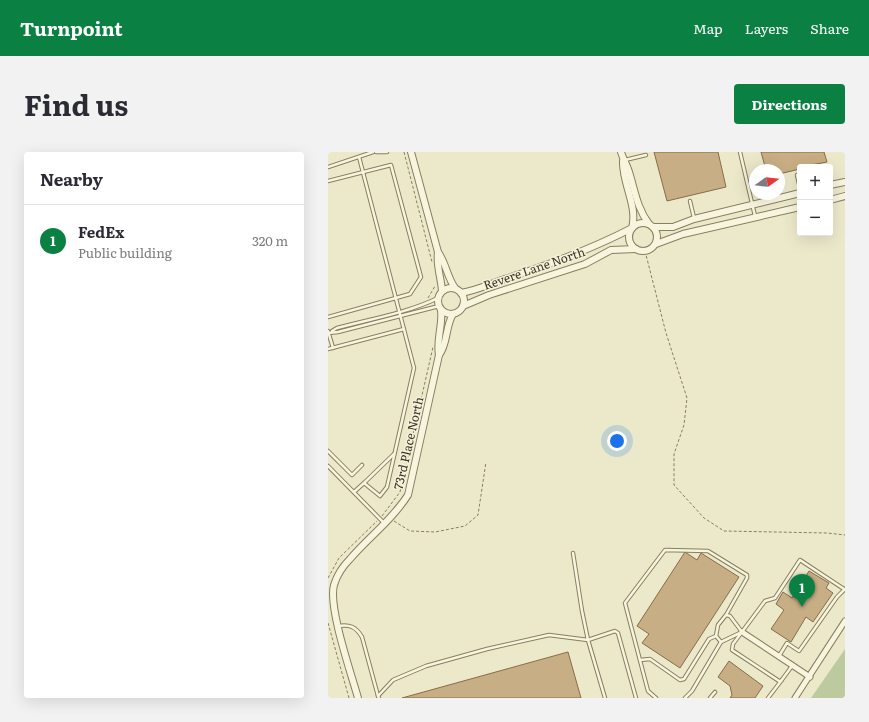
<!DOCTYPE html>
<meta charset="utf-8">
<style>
:root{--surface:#fff;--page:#f2f2f3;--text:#2b2b33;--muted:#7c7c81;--line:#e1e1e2;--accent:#0b8043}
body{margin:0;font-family:Literata,serif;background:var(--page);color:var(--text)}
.controls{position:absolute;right:12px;top:12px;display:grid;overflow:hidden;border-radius:4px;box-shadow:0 4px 16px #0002}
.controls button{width:36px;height:36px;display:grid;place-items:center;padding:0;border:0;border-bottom:1px solid var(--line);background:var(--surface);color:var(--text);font:20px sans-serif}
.compass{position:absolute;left:421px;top:12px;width:36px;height:36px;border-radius:50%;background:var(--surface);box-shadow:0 4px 16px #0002;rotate:75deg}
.you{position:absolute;left:289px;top:289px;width:14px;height:14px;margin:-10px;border:3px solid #fff;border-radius:50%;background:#1a73e8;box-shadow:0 0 0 6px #1a73e833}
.badge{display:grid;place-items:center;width:26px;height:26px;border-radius:50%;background:var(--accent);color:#fff;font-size:13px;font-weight:700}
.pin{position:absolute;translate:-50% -33px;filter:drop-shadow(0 1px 2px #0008)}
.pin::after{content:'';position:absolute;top:21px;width:14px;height:12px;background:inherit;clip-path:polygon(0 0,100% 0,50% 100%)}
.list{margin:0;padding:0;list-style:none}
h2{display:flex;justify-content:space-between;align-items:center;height:52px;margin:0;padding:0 16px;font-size:17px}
h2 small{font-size:13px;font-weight:400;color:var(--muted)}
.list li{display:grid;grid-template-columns:26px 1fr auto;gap:12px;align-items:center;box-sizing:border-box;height:72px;padding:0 16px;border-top:1px solid var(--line)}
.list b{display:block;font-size:15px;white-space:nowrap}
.list p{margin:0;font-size:13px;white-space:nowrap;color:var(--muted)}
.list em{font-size:13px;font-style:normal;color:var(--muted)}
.map{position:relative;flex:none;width:517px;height:546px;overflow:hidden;border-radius:4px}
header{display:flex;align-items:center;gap:24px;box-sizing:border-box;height:56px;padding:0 20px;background:var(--accent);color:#fff}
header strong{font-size:19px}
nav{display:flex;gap:22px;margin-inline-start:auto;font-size:14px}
.intro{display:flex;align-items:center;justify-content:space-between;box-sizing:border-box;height:96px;padding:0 24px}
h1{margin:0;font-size:28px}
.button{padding:10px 18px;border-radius:4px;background:var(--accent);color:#fff;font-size:14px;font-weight:700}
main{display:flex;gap:24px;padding:0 24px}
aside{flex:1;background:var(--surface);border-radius:4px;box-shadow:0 4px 16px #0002}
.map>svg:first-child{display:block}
.green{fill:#bdca9f}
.building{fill:#c8ae84;stroke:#866d48}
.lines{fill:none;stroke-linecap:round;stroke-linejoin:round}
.service-casing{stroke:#887e60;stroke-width:4.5}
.minor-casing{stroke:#887e60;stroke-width:7}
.tertiary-casing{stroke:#887e60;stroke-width:8}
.path{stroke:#887e60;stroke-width:1;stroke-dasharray:3 2;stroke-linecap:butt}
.service{stroke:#f7f5de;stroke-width:2.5}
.minor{stroke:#f7f5de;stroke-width:5}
.tertiary{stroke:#f7f5de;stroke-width:6}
.labels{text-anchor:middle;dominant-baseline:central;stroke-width:3;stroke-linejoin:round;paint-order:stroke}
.street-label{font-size:12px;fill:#3a3322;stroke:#f4f2da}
</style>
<header>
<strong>Turnpoint</strong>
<nav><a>Map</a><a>Layers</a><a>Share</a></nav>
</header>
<div class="intro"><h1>Find us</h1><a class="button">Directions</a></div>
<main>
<aside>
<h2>Nearby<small></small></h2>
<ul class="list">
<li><span class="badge">1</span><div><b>FedEx</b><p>Public building</p></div><em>320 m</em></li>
</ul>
</aside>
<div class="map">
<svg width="517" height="546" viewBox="0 0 517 546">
<rect width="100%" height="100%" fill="#ece9cb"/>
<polygon class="green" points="517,497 517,546 483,546"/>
<g class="building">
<polygon points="326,0 390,0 398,35 339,49"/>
<polygon points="433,0 496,0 499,10 472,15 472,17 451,22 451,18 438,18"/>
<polygon points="357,400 369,408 373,401 411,425 352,516 314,491 321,482 309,474"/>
<polygon points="481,419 501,431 498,436 505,441 485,470 478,465 463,490 443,477 456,458 448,452 455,440 464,446"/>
<polygon points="240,500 253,546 74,546"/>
<polygon points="401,509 435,534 427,546 402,546 404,543 402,534 390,525"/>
</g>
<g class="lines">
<defs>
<g id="service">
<polyline points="48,0 59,0"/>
<polyline points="412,0 427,64"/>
<polyline points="297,8 318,3"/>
<polyline points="0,15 45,0"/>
<polyline points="469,23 472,36"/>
<polyline points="0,29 63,13 93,125 82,142 0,165"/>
<polyline points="362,49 366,66"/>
<polyline points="0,179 5,196"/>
<path d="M4,179L9,176C43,167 79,161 110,146"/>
<polyline points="0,181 10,180 111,154"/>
<polyline points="0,197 76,177"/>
<polyline points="0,299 24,323 34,313"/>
<polyline points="0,314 57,372"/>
<polyline points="36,331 66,302"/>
<polyline points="26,340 36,331 52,344 59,335 86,216 31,5"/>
<polygon points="398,463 402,464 414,480 393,490 388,484 390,473"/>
<path d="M10,474C22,472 28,475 34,485L50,544"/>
<polyline points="451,504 459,491 471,499 509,445 517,437"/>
<polyline points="312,508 322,507 352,528 356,527 381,487 388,484"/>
<polyline points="464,514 453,529 451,529 404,498 405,492 437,449 447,446 472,408 516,437"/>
<polyline points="51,546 50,544 65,528 98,514 159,497 221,483 260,488 254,459 245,401"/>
<polyline points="277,546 260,488 287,479 290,481 308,546"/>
<polyline points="328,546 320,539 297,451 337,398 380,399 419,423 419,426 398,463"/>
<polyline points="357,546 364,539 393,490"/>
<polyline points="382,546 387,540"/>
<polyline points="440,546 453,529"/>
</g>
<g id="minor">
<polyline points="414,480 482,525"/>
<polyline points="467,546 517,469"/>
</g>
<g id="tertiary">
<path d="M83,0L110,100C108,113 113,125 114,139"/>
<path d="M293,0C295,7 299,13 301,20C307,39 309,56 321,72"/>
<polyline points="502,33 517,30"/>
<polyline points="502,48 517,44"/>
<circle cx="315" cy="85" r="14"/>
<polyline points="325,75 345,75 366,67 472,41"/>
<polyline points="328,92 355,82 472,55"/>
<path d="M110,100C118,111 119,125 127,136"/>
<circle cx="123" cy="149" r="13"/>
<path d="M133,141C150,138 164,131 180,126C223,112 264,97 304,76C310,54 294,31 295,9"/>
<polyline points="135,154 161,143 257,112 283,98 308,97"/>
<path d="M111,203C120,192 117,175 125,162"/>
<path d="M30,546C23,521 0,455 6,433C9,423 15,414 22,407C41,385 64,368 80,343L111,203C108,188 115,173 113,158"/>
</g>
</defs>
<use href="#service" class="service-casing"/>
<use href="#minor" class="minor-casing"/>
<use href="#tertiary" class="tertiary-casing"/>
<g class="path">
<polyline points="76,0 104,110"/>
<polyline points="317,99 338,181 359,246 356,273 346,302 346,333 376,366 396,379 499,381 517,383"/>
<polyline points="100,146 107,134"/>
<polyline points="54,364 72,340 105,195"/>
<polyline points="66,369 82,379 107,380 137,374 150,363 158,310"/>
<polyline points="0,426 11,406 49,369"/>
<polyline points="0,471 21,546"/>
</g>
<use href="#service" class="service"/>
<use href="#minor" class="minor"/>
<use href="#tertiary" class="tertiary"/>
</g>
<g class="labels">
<g class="street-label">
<text transform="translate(206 116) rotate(-19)">Revere Lane North</text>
<text transform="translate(80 291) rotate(-77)">73rd Place North</text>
</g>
</g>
</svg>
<div class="controls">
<button>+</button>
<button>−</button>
</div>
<svg class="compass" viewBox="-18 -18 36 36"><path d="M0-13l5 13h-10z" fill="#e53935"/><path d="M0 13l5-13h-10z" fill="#7c7c81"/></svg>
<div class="you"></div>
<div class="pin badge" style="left:474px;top:455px">1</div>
</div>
</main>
